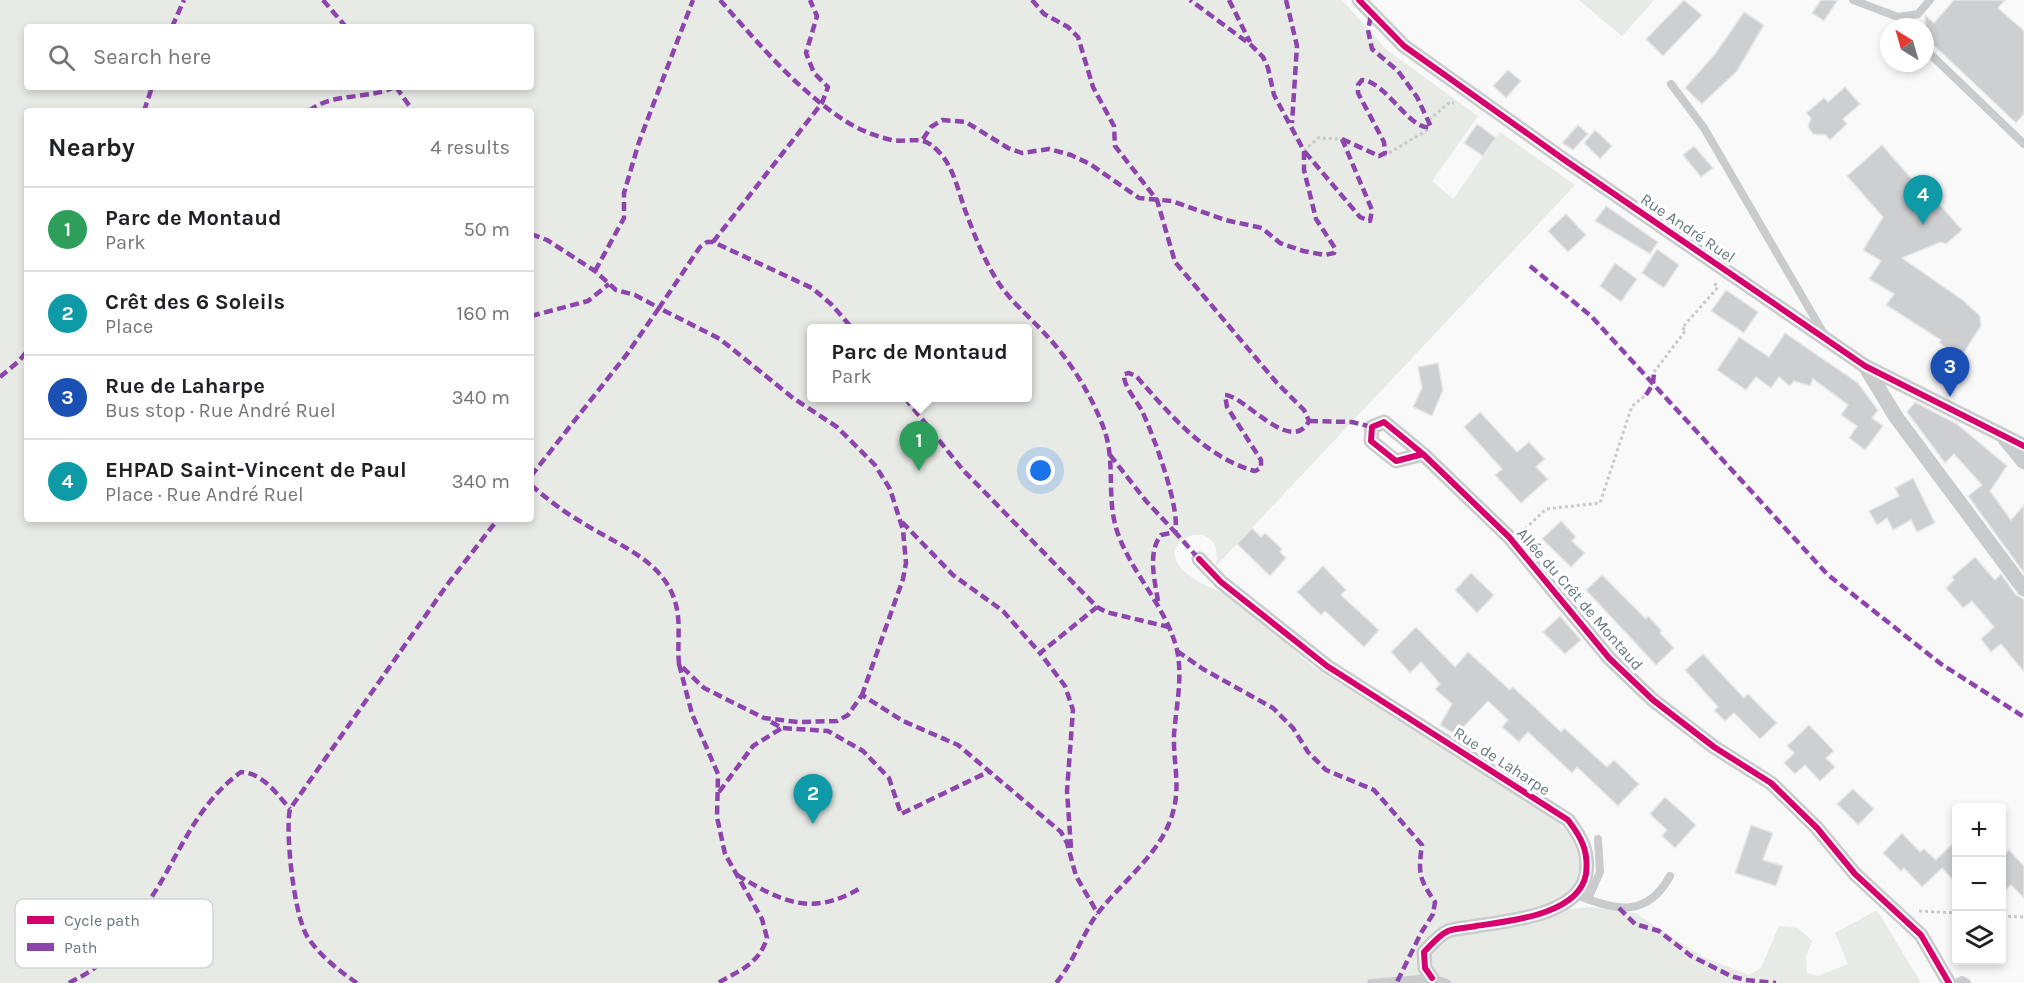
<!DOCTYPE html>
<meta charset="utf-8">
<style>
:root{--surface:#fff;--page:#f6f6f6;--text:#202124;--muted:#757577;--line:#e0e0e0;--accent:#db2777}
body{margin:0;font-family:Karla,sans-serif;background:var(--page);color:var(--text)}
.controls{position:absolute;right:18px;bottom:18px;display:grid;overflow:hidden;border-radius:6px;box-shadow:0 3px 9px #0003}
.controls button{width:54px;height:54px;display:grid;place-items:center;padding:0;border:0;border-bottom:2px solid var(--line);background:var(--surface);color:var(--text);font:30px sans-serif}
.compass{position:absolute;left:1880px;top:18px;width:54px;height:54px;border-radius:50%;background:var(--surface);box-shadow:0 3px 9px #0003;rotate:323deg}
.you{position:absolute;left:1041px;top:471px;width:21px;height:21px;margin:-15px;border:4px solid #fff;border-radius:50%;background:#1a73e8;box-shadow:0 0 0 9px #1a73e833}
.badge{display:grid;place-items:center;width:39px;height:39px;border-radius:50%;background:var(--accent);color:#fff;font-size:20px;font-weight:700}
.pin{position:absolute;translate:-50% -50px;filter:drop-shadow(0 2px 3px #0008)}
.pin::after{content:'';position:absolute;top:32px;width:21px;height:18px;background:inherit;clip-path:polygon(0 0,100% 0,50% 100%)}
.popup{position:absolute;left:807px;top:324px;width:225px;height:78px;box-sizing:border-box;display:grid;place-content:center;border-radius:6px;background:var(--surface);filter:drop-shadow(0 2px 4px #0005);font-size:20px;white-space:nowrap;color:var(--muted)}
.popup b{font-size:22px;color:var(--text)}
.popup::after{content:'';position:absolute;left:50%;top:100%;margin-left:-12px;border:12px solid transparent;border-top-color:var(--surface)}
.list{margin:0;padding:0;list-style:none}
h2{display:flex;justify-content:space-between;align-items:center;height:78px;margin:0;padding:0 24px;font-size:26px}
h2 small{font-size:20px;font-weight:400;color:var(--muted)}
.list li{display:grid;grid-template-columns:39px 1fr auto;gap:18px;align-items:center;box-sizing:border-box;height:84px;padding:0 24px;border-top:2px solid var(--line)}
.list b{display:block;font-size:22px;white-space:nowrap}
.list p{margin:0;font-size:20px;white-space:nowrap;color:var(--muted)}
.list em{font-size:20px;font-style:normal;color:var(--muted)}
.icon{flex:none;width:33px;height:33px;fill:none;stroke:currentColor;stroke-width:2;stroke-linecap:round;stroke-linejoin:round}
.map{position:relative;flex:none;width:2024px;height:983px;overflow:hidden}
.search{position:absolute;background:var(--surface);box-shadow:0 3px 9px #0003;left:24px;top:24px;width:510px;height:66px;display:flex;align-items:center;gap:15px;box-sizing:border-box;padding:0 21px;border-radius:6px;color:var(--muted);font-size:22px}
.panel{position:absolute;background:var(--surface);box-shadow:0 3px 9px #0003;left:24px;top:108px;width:510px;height:414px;border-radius:6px}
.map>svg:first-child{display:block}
.green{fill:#e8eae6;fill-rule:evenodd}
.building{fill:#cdcfd0;stroke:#e8e8e8;stroke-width:1.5}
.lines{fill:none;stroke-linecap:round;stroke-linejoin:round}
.path{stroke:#c8c9ca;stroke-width:3;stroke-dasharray:3 3;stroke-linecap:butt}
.service{stroke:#cacbcc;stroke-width:8}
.minor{stroke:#cacbcc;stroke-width:15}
.quiet{stroke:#8e44ad;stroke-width:4.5;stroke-dasharray:9 4.5;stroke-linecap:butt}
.cycleway-casing{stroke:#fff;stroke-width:10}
.cycleway{stroke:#d6006c;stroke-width:6}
.labels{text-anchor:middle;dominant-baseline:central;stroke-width:6;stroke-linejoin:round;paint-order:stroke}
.street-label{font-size:16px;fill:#67787f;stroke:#fff}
.key{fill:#fff;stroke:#d1d6d9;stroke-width:1.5}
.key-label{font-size:16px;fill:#67787f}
</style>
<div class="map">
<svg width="2024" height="983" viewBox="0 0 2024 983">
<rect width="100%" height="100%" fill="#f9f9f9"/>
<g class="green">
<path d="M0,0H1342L1387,50L1478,116L1432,181L1453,199L1500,132L1575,185L1216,566C1226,511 1148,539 1185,572C1198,583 1214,589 1229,596C1259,613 1288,648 1317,669C1342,686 1369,701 1395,718C1447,751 1500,784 1553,817C1583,847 1586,864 1567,902L1570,909L1591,907L1635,913L1703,957L1749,975L1761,968L1779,926L1798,928L1812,941L1806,957L1807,973L1818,976L1848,964L1835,933L1877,910L1921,983H0ZM27,27H531V87H27ZM27,111H531V519H27ZM811,328H1027V398H811Z"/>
<polygon points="1579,0 1654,0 1622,36"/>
</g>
<g class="building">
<polygon points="1684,0 1702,15 1663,56 1646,39"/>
<polygon points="1821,0 1838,0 1824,21 1812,13"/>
<polygon points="1954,0 2005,0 1998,8 2024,31 2024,114 2016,123 1925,37 1925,15 1934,23"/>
<polygon points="1744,12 1764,25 1737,71 1702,104 1685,88 1715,54"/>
<polygon points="1508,70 1521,81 1506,98 1493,86"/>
<polygon points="1845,87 1860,104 1843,119 1847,124 1830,140 1826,135 1813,134 1808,127 1811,118 1806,113 1824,98 1828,102"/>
<polygon points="1477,124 1496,138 1483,156 1464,143"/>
<polygon points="1578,125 1588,134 1573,150 1562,143"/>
<polygon points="1595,130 1612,146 1600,159 1584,143"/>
<polygon points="1882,145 1924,193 1927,190 1962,230 1946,244 1941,242 1902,258 1964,301 1980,316 1981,326 1961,357 1939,343 1941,340 1886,305 1894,294 1869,279 1881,261 1863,250 1883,217 1847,176"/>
<polygon points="1694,146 1713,168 1701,177 1683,155"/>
<polygon points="1606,206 1658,242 1650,254 1595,221"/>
<polygon points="1566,214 1586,235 1568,252 1548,231"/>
<polygon points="1657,249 1679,265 1664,288 1642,273"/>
<polygon points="1615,263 1637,279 1621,302 1600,286"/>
<polygon points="1726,290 1758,312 1744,333 1711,311"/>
<polygon points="1785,333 1858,383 1878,410 1872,418 1883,426 1865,450 1849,438 1857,426 1841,415 1848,405 1813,379 1810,386 1794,381 1790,386 1779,377 1771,388 1756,377 1746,390 1717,370 1739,337 1769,357"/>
<polygon points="1438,363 1443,390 1432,416 1413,407 1422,388 1418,367"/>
<polygon points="1915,402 1957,424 2007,466 1990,491 2011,520 2024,505 2024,573 1968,496 1982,485 1954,454 1945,463 1907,412"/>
<polygon points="1480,412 1517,452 1529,442 1545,459 1536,467 1548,479 1521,503 1495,475 1502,469 1464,427"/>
<polygon points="1913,478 1935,523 1917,532 1911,520 1893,530 1887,518 1877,525 1869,511 1899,496 1895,488"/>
<polygon points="1561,521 1576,537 1572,541 1585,553 1571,567 1542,539"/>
<polygon points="1252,528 1261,537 1265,533 1282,549 1280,552 1286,558 1270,576 1237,544"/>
<polygon points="1975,557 1995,580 2001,574 2016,595 2024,599 2024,672 2001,644 1991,652 1981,639 1994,627 1972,601 1963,608 1946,588 1954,580 1952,577"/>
<polygon points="1323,566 1346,590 1341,595 1379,630 1364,647 1325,611 1321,615 1297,592"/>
<polygon points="1471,573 1494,595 1477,613 1455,590"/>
<polygon points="1602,575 1646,619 1648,616 1662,631 1660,633 1674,648 1656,665 1586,590"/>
<polygon points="1560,616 1581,640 1565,654 1543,632"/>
<polygon points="1416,627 1455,667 1468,652 1510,690 1513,687 1561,732 1564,728 1607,767 1614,760 1639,784 1618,806 1577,767 1572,773 1528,732 1519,742 1502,727 1508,720 1488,701 1456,735 1440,725 1452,704 1435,689 1440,684 1421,662 1410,673 1391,652"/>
<polygon points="1703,654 1744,698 1748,694 1777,723 1760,739 1734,713 1725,721 1714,710 1718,707 1685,670"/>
<polygon points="1809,725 1834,751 1826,758 1835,767 1820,781 1805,765 1795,774 1784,763 1794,753 1787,746"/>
<polygon points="1853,789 1874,809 1858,825 1837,804"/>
<polygon points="1665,797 1696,825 1675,848 1662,836 1667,830 1650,814"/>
<polygon points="1751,825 1773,833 1763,860 1783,866 1776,886 1735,873"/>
<polygon points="1902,833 1920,852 1924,849 1936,860 1956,840 1956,883 1942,868 1922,887 1904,868 1901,871 1883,853"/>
<polygon points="2009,850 2024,866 2024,898 2011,885 2001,894 2001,857"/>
</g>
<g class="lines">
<g class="path">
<polyline points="1429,120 1450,102 1454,103"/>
<polyline points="1304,151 1318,138 1342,139"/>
<polyline points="1384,156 1429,129"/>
<polyline points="1654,372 1686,330 1682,328 1718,287 1714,283"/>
<polyline points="1525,529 1546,509 1600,503 1632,406 1646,395"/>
<polyline points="1919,911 1956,913"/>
<polyline points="2002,916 2024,917"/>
</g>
<g class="service">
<polyline points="1853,0 1898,17 1918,14 1930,0"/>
<polyline points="1925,49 2024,144"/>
<polyline points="1671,84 1704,128 1824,334"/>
<path d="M1577,895C1616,911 1647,918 1670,876"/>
<polyline points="1588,899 1600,872 1598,839"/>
<polyline points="1371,983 1432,978 1447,983"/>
<polyline points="1957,983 1962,980 1967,983"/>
</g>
<g class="minor">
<polyline points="1359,0 1404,46 1566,161 1865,366 2024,446"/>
<polyline points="1865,366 1896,417 2024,589"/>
<polyline points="2005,439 2024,462"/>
<polyline points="1423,454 1396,461 1371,441 1372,427 1384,422 1423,454 1509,537 1609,658 1653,700 1714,747 1771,783 1817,828 1855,874 1921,935 1949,983"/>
<path d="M1199,559L1221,582L1327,666L1568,820C1581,837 1589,851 1586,874C1579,915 1509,921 1476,926C1467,928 1456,928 1448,931C1439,935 1431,945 1424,952L1425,968L1432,978"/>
</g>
<g class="quiet">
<polyline points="323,0 346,27"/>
<path d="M720,0C757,42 799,92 847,122C860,130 877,137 892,140C910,143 922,134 937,150C953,165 958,190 965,210C974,234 984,260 998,282C1011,302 1031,318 1047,336C1071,362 1092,396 1104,429C1116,462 1106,498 1117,531C1131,573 1166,606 1177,650C1183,678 1176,707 1174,735C1173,759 1180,784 1174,808C1164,854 1118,883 1093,920C1080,941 1072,964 1056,983"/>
<path d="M1032,0L1044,14L1068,27L1078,37L1093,87L1114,126L1115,146L1157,200L1175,262L1277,383L1304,410L1309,421C1291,456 1244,395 1225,395L1227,407L1261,460V468L1255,471C1205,458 1169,413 1136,376L1129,373L1124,374C1123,386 1137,401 1142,411C1153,434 1181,509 1175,532L1146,501L1110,455"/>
<polyline points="1229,0 1250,42"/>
<polyline points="1286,0 1297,46 1292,123"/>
<polyline points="172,27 184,0"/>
<polyline points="396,87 413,111"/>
<polyline points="144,111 152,87"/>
<path d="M309,111C332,92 368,100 395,87"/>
<polyline points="923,139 931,127 942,120 966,122 1008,148 1022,153 1049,149 1071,155 1090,164 1139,198 1172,201 1225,220 1262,228 1280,243 1303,251 1325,255 1334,253 1335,248 1316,219 1304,170 1304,151 1274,95 1268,68 1263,57 1251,45 1190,0"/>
<path d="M1342,139L1379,156L1385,153L1384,142L1358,93V85L1362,80C1386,81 1410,132 1431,127L1417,97L1398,71L1372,49L1368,30L1371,15"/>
<polyline points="1305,152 1360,217 1370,221 1372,210 1342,139"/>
<polyline points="531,234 547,240 595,271 616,290 635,295 659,308 700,247 707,242 713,242 812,288 831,304 852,328"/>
<polyline points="713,242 822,103 828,87 814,73 806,53 817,16 810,0"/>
<polyline points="1530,266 1591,316 1827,574 1941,664 2024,717"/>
<polyline points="595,271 624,218 624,193 639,142 693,0"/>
<polyline points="531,316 588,301 609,284"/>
<polyline points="0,377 19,361 27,351"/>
<polyline points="1646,395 1653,384 1654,372"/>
<polyline points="905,398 963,470 1097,607 1106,612 1169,627"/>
<polyline points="1309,421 1352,422 1372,427"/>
<polyline points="531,476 627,354 659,308 720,339 793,398 837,427 875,465 890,489 903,530 906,563 903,579 862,695"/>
<path d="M531,485C547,499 564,512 583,523C617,545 665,560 676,605C681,625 677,644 679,664L704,688L764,718L798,722L837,721L848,715L862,695L903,721L958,745L1061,832L1067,843L1076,876L1098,914"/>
<polyline points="902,522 953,575 1003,611 1040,653"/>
<path d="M1158,601C1155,581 1147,553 1161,535L1175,532L1199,559"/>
<path d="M1177,651L1203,669L1273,708L1293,728L1308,752L1326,770L1374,790L1422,845C1418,873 1419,879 1435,902L1433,914L1421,933L1397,982"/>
<path d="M679,664L692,714L718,774L717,817L725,854L762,919L767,938C759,964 740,970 718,983"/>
<polyline points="771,722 782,728 828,731 863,751 889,778 901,814 990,771"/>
<polyline points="719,792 753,746 782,728"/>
<polyline points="1071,848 1067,791 1073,710 1065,686 1040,653 1097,607"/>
<path d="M737,875C781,901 810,917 859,889"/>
<polyline points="1619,908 1635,924 1659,931 1691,956 1731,976 1745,980 1776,983"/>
<path d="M69,983C78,978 89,973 97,966C118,947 146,907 161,882C184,842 202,800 241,772C263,773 277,794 290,809"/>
<path d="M357,983C339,971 318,954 307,936C294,915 285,832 290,809L447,585L498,519"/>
</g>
<defs>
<g id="cycleway">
<polyline points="1359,0 1404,46 1566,161 1865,366 2024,446"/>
<polyline points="1423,454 1396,461 1371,441 1372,427 1384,422 1423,454 1509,537 1609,658 1653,700 1714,747 1771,783 1817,828 1855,874 1921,935 1949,983"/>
<path d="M1199,559L1221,582L1327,666L1568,820C1581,837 1589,851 1586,874C1579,915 1509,921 1476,926C1467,928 1456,928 1448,931C1439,935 1431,945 1424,952L1425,968L1432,978"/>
</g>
</defs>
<use href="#cycleway" class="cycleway-casing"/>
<use href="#cycleway" class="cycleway"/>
</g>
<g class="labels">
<g class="street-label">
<text transform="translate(1688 228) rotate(34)">Rue André Ruel</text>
<text transform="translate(1580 599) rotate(49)">Allée du Crêt de Montaud</text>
<text transform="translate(1502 761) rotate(33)">Rue de Laharpe</text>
</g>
</g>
<rect x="15" y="899" width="198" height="69" rx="9" class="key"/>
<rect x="27" y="916" width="27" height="8" fill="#d6006c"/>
<rect x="27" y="943" width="27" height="8" fill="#8e44ad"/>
<g class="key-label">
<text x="64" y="926">Cycle path</text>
<text x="64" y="953">Path</text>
</g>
</svg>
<div class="controls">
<button>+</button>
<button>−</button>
<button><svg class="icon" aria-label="layers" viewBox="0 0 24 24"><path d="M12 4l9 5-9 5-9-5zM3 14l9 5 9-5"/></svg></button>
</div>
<svg class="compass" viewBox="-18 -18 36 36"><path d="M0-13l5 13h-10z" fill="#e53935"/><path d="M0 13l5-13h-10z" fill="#757577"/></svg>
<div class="you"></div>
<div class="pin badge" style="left:919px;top:471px;background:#2e9e5b">1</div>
<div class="popup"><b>Parc de Montaud</b>Park</div>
<div class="pin badge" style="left:813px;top:824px;background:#0f9aa8">2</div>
<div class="pin badge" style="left:1950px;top:397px;background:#1a4fb4">3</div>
<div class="pin badge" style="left:1923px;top:225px;background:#0f9aa8">4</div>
<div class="search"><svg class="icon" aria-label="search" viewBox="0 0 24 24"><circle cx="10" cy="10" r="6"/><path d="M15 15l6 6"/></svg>Search here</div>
<section class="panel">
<h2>Nearby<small>4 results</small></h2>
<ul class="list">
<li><span class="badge" style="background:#2e9e5b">1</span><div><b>Parc de Montaud</b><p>Park</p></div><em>50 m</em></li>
<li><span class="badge" style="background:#0f9aa8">2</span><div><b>Crêt des 6 Soleils</b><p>Place</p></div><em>160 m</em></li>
<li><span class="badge" style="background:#1a4fb4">3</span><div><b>Rue de Laharpe</b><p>Bus stop · Rue André Ruel</p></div><em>340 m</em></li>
<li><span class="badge" style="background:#0f9aa8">4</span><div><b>EHPAD Saint-Vincent de Paul</b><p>Place · Rue André Ruel</p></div><em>340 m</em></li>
</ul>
</section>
</div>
